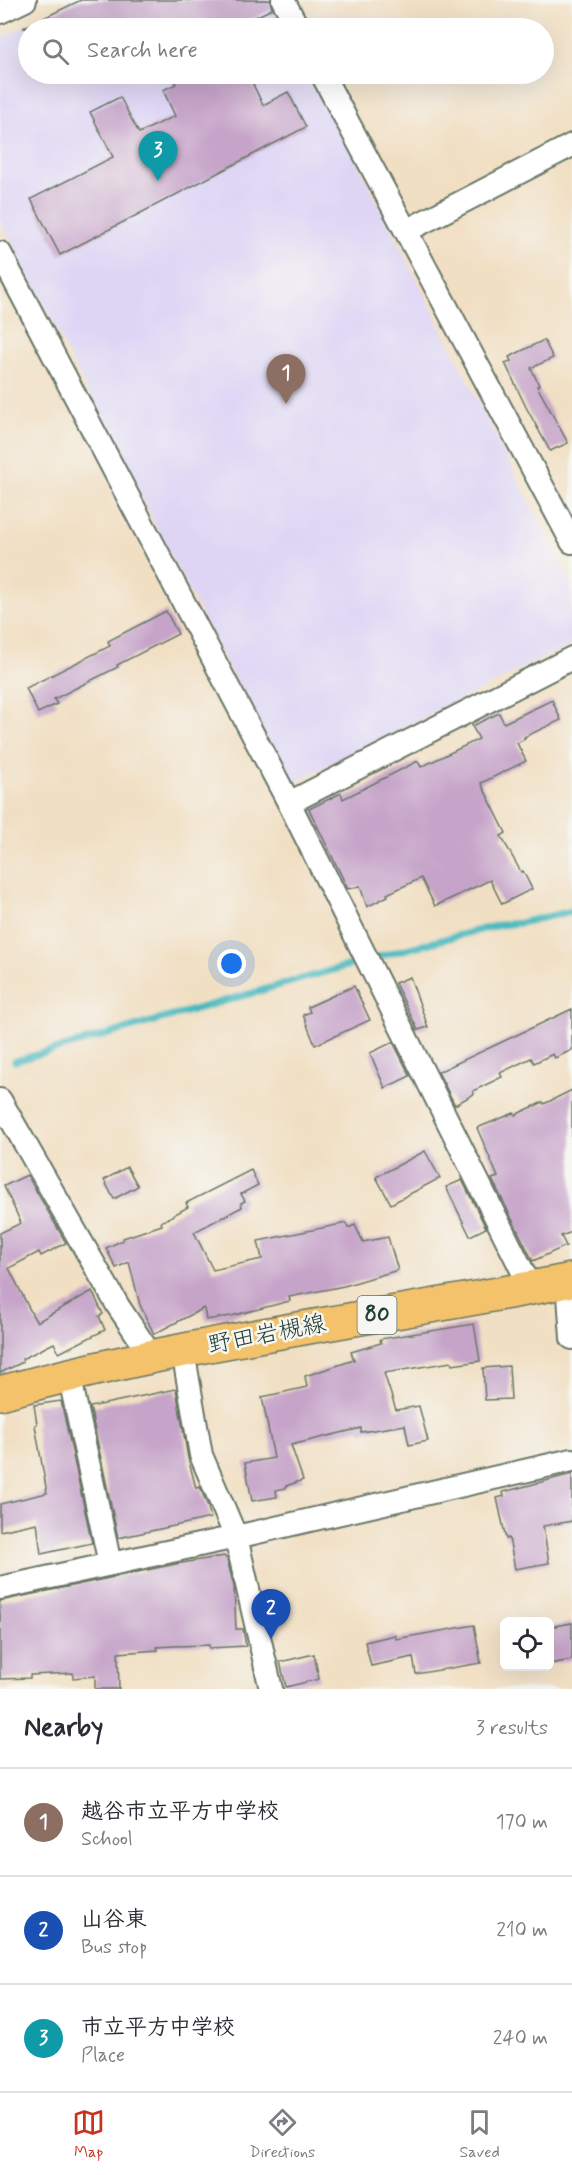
<!DOCTYPE html>
<meta charset="utf-8">
<style>
:root{--surface:#fff;--page:#f7f7f7;--text:#2b2b33;--muted:#7c7c81;--line:#e1e1e2;--accent:#c8321e}
body{margin:0;font-family:Mynerve,"Klee One",sans-serif;background:var(--page);color:var(--text)}
.controls{position:absolute;right:18px;bottom:18px;display:grid;overflow:hidden;border-radius:9px;box-shadow:0 6px 24px #0002}
.controls button{width:54px;height:54px;display:grid;place-items:center;padding:0;border:0;border-bottom:2px solid var(--line);background:var(--surface);color:var(--text);font:30px sans-serif}
.you{position:absolute;left:232px;top:964px;width:21px;height:21px;margin:-15px;border:4px solid #fff;border-radius:50%;background:#1a73e8;box-shadow:0 0 0 9px #1a73e833}
.badge{display:grid;place-items:center;width:39px;height:39px;border-radius:50%;background:var(--accent);color:#fff;font-size:20px;font-weight:700}
.pin{position:absolute;translate:-50% -50px;filter:drop-shadow(0 2px 3px #0008)}
.pin::after{content:'';position:absolute;top:32px;width:21px;height:18px;background:inherit;clip-path:polygon(0 0,100% 0,50% 100%)}
.list{margin:0;padding:0;list-style:none}
h2{display:flex;justify-content:space-between;align-items:center;height:78px;margin:0;padding:0 24px;font-size:26px}
h2 small{font-size:20px;font-weight:400;color:var(--muted)}
.list li{display:grid;grid-template-columns:39px 1fr auto;gap:18px;align-items:center;box-sizing:border-box;height:108px;padding:0 24px;border-top:2px solid var(--line)}
.list b{display:block;font-size:22px;white-space:nowrap}
.list p{margin:0;font-size:20px;white-space:nowrap;color:var(--muted)}
.list em{font-size:20px;font-style:normal;color:var(--muted)}
.icon{flex:none;width:33px;height:33px;fill:none;stroke:currentColor;stroke-width:2;stroke-linecap:round;stroke-linejoin:round}
.map{position:relative;flex:none;width:572px;height:1689px;overflow:hidden}
.search{position:absolute;background:var(--surface);box-shadow:0 6px 24px #0002;left:18px;right:18px;top:18px;height:66px;display:flex;align-items:center;gap:15px;box-sizing:border-box;padding:0 21px;border-radius:33px;color:var(--muted);font-size:22px}
.sheet{height:402px;background:var(--surface)}
nav{display:flex;justify-content:space-around;align-items:center;box-sizing:border-box;height:84px;border-top:2px solid var(--line);background:var(--surface);font-size:16px;color:var(--muted)}
nav a{display:grid;justify-items:center;gap:3px}
nav .on{color:var(--accent)}
.map>svg:first-child{display:block}
.built{fill:#ded5f5}
.lines{fill:none;stroke-linecap:round;stroke-linejoin:round}
.stream{stroke:#4ababf;stroke-width:7}
.building{fill:#c6a4c9}
.minor-casing{stroke:#687666;stroke-width:26}
.primary-casing{stroke:#687666;stroke-width:36}
.minor{stroke:#fff;stroke-width:22}
.primary{stroke:#f3c26a;stroke-width:33}
.labels{text-anchor:middle;dominant-baseline:central;stroke-width:5;stroke-linejoin:round;paint-order:stroke}
.shield{fill:#f6f6f2;stroke:#60746d;stroke-width:1.5}
.shield-label{font-size:22px;font-weight:bold;fill:#1f3d34}
.street-label{font-size:24px;fill:#1f3d34;stroke:#f6f6f2}
</style>
<div class="map">
<svg width="572" height="1689" viewBox="0 0 572 1689">
<rect width="100%" height="100%" fill="#f6f6f2"/>
<filter id="ink" filterUnits="userSpaceOnUse"><feTurbulence type="fractalNoise" baseFrequency=".0167" numOctaves="2"/><feDisplacementMap in="SourceGraphic" scale="12" xChannelSelector="R" yChannelSelector="G"/><feConvolveMatrix kernelMatrix="1 2 1 2 8 2 1 2 1" color-interpolation-filters="sRGB"/></filter>
<filter id="wash" filterUnits="userSpaceOnUse"><feTurbulence type="fractalNoise" baseFrequency=".008" numOctaves="4" result="noise"/><feDisplacementMap in="SourceGraphic" scale="24" xChannelSelector="R" yChannelSelector="G"/><feGaussianBlur stdDeviation="1.35" result="paint"/><feColorMatrix in="noise" values="0 0 0 0 0 0 0 0 0 0 0 0 0 0 0 0 0 1.4 0 .05"/><feComposite in="paint" operator="in"/></filter>
<g filter="url(#wash)">
<rect width="100%" height="100%" fill="#f1dfc3"/>
<polygon class="built" points="75,0 275,0 290,28 28,28 28,74 313,74 572,587 572,644 295,782 285,779 0,220 0,39"/>
<g class="lines">
<polyline class="stream" points="15,1061 399,951 499,925 520,923 572,911"/>
</g>
<g id="blocks">
<g class="building">
<polygon points="81,0 270,0 272,9 233,28 23,28"/>
<polygon points="171,74 248,74 263,105 288,92 306,127 60,255 31,199 113,157 90,112 120,97 139,133 175,116 163,90 176,84"/>
<polygon points="544,340 553,358 531,368 539,385 537,386 568,443 550,451 526,407 505,363 511,361 509,357"/>
<polygon points="166,611 178,634 117,665 118,667 54,699 57,704 38,713 26,688 110,646 108,641"/>
<polygon points="552,700 561,720 524,737 525,739 517,743 526,761 481,783 506,833 501,836 521,872 523,871 532,889 502,904 490,880 435,906 421,878 387,894 388,896 367,907 360,886 348,889 309,809 341,793 343,799 418,761 421,767 479,739 472,726 499,713 504,723"/>
<polygon points="410,977 428,1027 418,1030 395,983"/>
<polygon points="354,986 370,1020 315,1045 303,1015 310,1012 308,1007"/>
<polygon points="572,1009 572,1050 555,1058 553,1054 534,1063 531,1058 500,1073 502,1077 473,1091 474,1094 455,1105 438,1072"/>
<polygon points="393,1042 410,1076 385,1088 370,1053"/>
<polygon points="572,1090 572,1232 561,1236 566,1246 533,1261 492,1179 498,1177 477,1128 514,1113 515,1115 543,1102 544,1104"/>
<polygon points="425,1151 440,1178 391,1204 376,1177"/>
<polygon points="127,1167 138,1186 114,1199 104,1180"/>
<polygon points="251,1170 258,1185 241,1194 245,1201 241,1203 242,1207 194,1232 213,1270 262,1259 258,1241 346,1223 348,1228 355,1225 363,1242 388,1237 398,1270 344,1286 289,1297 290,1301 231,1316 206,1320 204,1308 154,1334 140,1305 129,1262 116,1268 106,1248 123,1240 123,1238 162,1225 161,1222 188,1207 186,1203"/>
<polygon points="27,1175 66,1243 41,1256 39,1252 9,1268 34,1318 37,1322 92,1291 103,1314 99,1316 105,1330 59,1353 54,1343 22,1359 23,1362 0,1373 0,1233 21,1223 4,1186"/>
<polygon points="462,1180 486,1228 470,1236 446,1187"/>
<polygon points="474,1324 480,1361 452,1365 451,1362 384,1373 396,1410 419,1406 428,1441 409,1445 405,1425 361,1432 361,1428 291,1445 303,1480 286,1486 286,1488 276,1490 277,1497 252,1501 245,1463 274,1458 262,1397 307,1387 305,1376 354,1360 351,1352 381,1343 380,1339"/>
<polygon points="509,1366 511,1399 485,1400 483,1368"/>
<polygon points="176,1389 188,1458 196,1488 200,1487 208,1507 211,1518 118,1538 90,1407"/>
<polygon points="61,1401 92,1543 41,1554 37,1523 0,1531 0,1504 47,1493 35,1425 37,1424 34,1405"/>
<polygon points="572,1474 572,1521 543,1526 549,1563 515,1569 509,1538 506,1539 497,1498 504,1496 503,1492"/>
<polygon points="224,1556 227,1559 234,1586 236,1629 243,1629 246,1646 209,1648 209,1645 174,1646 157,1647 158,1650 118,1653 119,1689 95,1689 95,1676 73,1678 73,1673 30,1675 30,1678 0,1679 0,1601 176,1564"/>
<polygon points="572,1623 572,1660 549,1664 549,1627"/>
<polygon points="474,1625 481,1663 416,1674 413,1657 371,1666 365,1642 395,1635 396,1639"/>
<polygon points="314,1654 319,1679 286,1687 280,1662"/>
</g>
</g>
</g>
<g filter="url(#ink)">
<use href="#blocks" fill-opacity="0" stroke="#687666" stroke-width="1.5"/>
<g class="lines">
<defs>
<g id="minor">
<polyline points="283,0 298,28"/>
<polyline points="0,12 25,0"/>
<polyline points="322,74 572,542"/>
<polyline points="406,231 572,145"/>
<polyline points="0,253 289,803 531,1288"/>
<polyline points="289,803 572,658"/>
<polyline points="0,1100 118,1306 152,1357"/>
<polyline points="568,1281 572,1338"/>
<polyline points="183,1351 201,1455 236,1537 271,1689"/>
<polyline points="69,1374 110,1564"/>
<polyline points="0,1588 236,1537 572,1460"/>
</g>
<path id="primary" d="M0,1393C187,1341 382,1318 572,1280"/>
</defs>
<use href="#minor" class="minor-casing"/>
<use href="#primary" class="primary-casing"/>
<use href="#minor" class="minor"/>
<use href="#primary" class="primary"/>
</g>
</g>
<g class="labels">
<rect class="shield" x="357.5" y="1296" width="39" height="38" rx="4.5"/>
<g class="shield-label">
<text x="377" y="1315">80</text>
</g>
<g class="street-label">
<text transform="translate(267 1335) rotate(-11)">野田岩槻線</text>
</g>
</g>
</svg>
<div class="controls">
<button><svg class="icon" aria-label="locate" viewBox="0 0 24 24"><circle cx="12" cy="12" r="6"/><path d="M12 2v4M12 18v4M2 12h4M18 12h4"/></svg></button>
</div>
<div class="you"></div>
<div class="pin badge" style="left:286px;top:404px;background:#8d6e63">1</div>
<div class="pin badge" style="left:271px;top:1639px;background:#1a4fb4">2</div>
<div class="pin badge" style="left:158px;top:181px;background:#0f9aa8">3</div>
<div class="search"><svg class="icon" aria-label="search" viewBox="0 0 24 24"><circle cx="10" cy="10" r="6"/><path d="M15 15l6 6"/></svg>Search here</div>
</div>
<section class="sheet">
<h2>Nearby<small>3 results</small></h2>
<ul class="list">
<li><span class="badge" style="background:#8d6e63">1</span><div><b>越谷市立平方中学校</b><p>School</p></div><em>170 m</em></li>
<li><span class="badge" style="background:#1a4fb4">2</span><div><b>山谷東</b><p>Bus stop</p></div><em>210 m</em></li>
<li><span class="badge" style="background:#0f9aa8">3</span><div><b>市立平方中学校</b><p>Place</p></div><em>240 m</em></li>
</ul>
</section>
<nav>
<a class="on"><svg class="icon" aria-label="map" viewBox="0 0 24 24"><path d="M3 6l6-2 6 2 6-2v14l-6 2-6-2-6 2zM9 4v14M15 6v14"/></svg>Map</a>
<a><svg class="icon" aria-label="directions" viewBox="0 0 24 24"><path d="M12 3l9 9-9 9-9-9zM9 14v-3h6M13 9l2 2-2 2"/></svg>Directions</a>
<a><svg class="icon" aria-label="saved" viewBox="0 0 24 24"><path d="M7 4h10v16l-5-4-5 4z"/></svg>Saved</a>
</nav>
